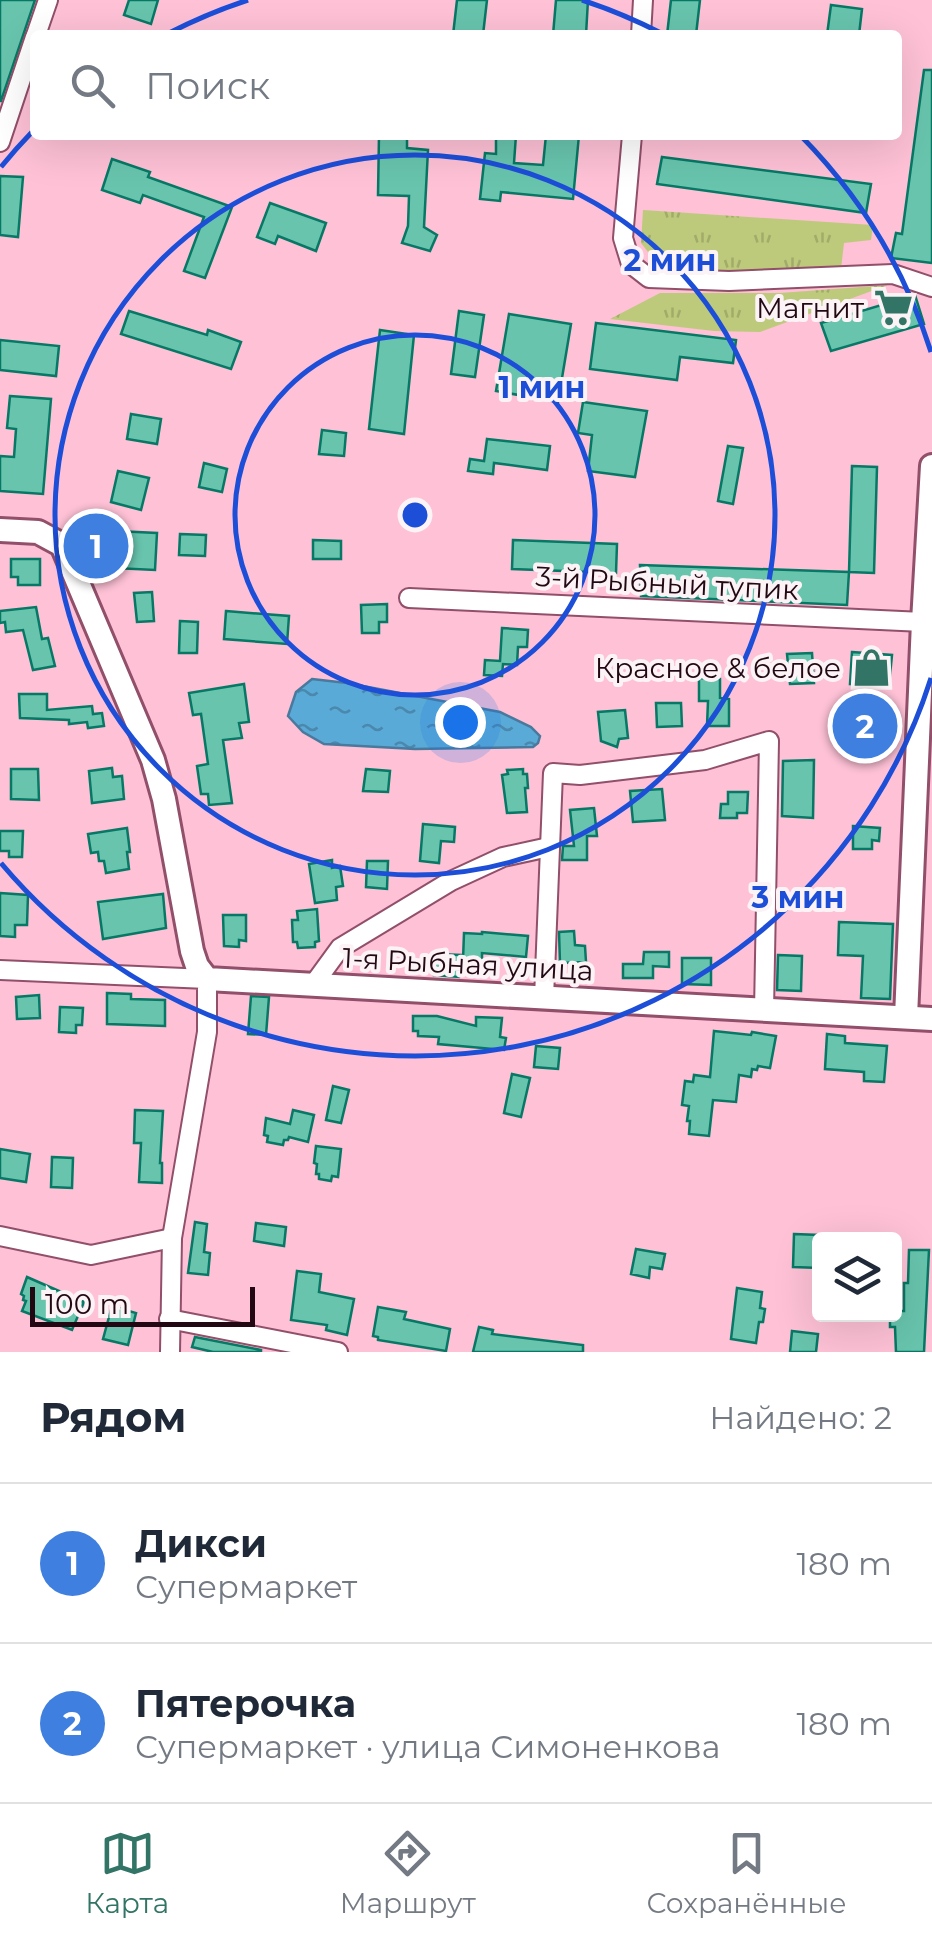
<!DOCTYPE html>
<html lang="ru">
<meta charset="utf-8">
<style>
:root{--surface:#fff;--page:#f6f6f7;--text:#1f2937;--muted:#747a83;--line:#e0e1e3;--accent:#327566}
body{margin:0;font-family:Montserrat,sans-serif;background:var(--page);color:var(--text)}
.controls{position:absolute;right:30px;bottom:30px;display:grid;overflow:hidden;border-radius:10px;box-shadow:0 10px 40px #0002}
.controls button{width:90px;height:90px;display:grid;place-items:center;padding:0;border:0;border-bottom:2px solid var(--line);background:var(--surface);color:var(--text);font:50px sans-serif}
.scale{position:absolute;left:30px;bottom:25px;width:225px;box-sizing:border-box;padding-left:10px;border:5px solid #220813;border-top:0;font-size:28px;line-height:35px;white-space:nowrap;color:#220813;-webkit-text-stroke:8px #fbf3f6;paint-order:stroke}
.you{position:absolute;left:460px;top:722px;width:35px;height:35px;margin:-25px;border:8px solid #fff;border-radius:50%;background:#1a73e8;box-shadow:0 0 0 15px #1a73e833}
.badge{display:grid;place-items:center;width:65px;height:65px;border-radius:50%;background:var(--accent);color:#fff;font-size:32px;font-weight:700}
.pin{position:absolute;translate:-50% -50%;border:5px solid #fff;box-shadow:0 2px 10px #0006}
.list{margin:0;padding:0;list-style:none}
h2{display:flex;justify-content:space-between;align-items:center;height:130px;margin:0;padding:0 40px;font-size:42px}
h2 small{font-size:32px;font-weight:400;color:var(--muted)}
.list li{display:grid;grid-template-columns:65px 1fr auto;gap:30px;align-items:center;box-sizing:border-box;height:160px;padding:0 40px;border-top:2px solid var(--line)}
.list b{display:block;font-size:38px;white-space:nowrap}
.list p{margin:0;font-size:32px;white-space:nowrap;color:var(--muted)}
.list em{font-size:32px;font-style:normal;color:var(--muted)}
.icon{flex:none;width:55px;height:55px;fill:none;stroke:currentColor;stroke-width:2;stroke-linecap:round;stroke-linejoin:round}
.map{position:relative;flex:none;width:932px;height:1352px;overflow:hidden}
.search{position:absolute;background:var(--surface);box-shadow:0 10px 40px #0002;left:30px;right:30px;top:30px;height:110px;display:flex;align-items:center;gap:25px;box-sizing:border-box;padding:0 35px;border-radius:10px;color:var(--muted);font-size:38px}
.sheet{height:450px;background:var(--surface)}
nav{display:flex;justify-content:space-around;align-items:center;box-sizing:border-box;height:140px;border-top:2px solid var(--line);background:var(--surface);font-size:28px;color:var(--muted)}
nav a{display:grid;justify-items:center;gap:5px}
nav .on{color:var(--accent)}
.map>svg:first-child{display:block}
.grass{fill:url(#grass-tufts)}
.water{fill:url(#water-ripples);stroke:#49799d;stroke-width:2.5}
.building{fill:#68c4ad;stroke:#067865;stroke-width:2.5}
.lines{fill:none;stroke-linecap:round;stroke-linejoin:round}
.minor-casing{stroke:#914f69;stroke-width:22}
.tertiary-casing{stroke:#914f69;stroke-width:28}
.minor{stroke:#fff;stroke-width:18}
.tertiary{stroke:#fff;stroke-width:22}
.ring{fill:none;stroke:#1d4ed8;stroke-width:5}
.labels{text-anchor:middle;dominant-baseline:central;stroke-width:8;stroke-linejoin:round;paint-order:stroke}
.poi-label{font-size:28px;fill:#220813;stroke:#fbf3f6;text-anchor:end}
.street-label{font-size:28px;fill:#220813;stroke:#fbf3f6}
.centre{fill:#1d4ed8;stroke:#fbf3f6;stroke-width:5}
.ring-label{font-size:30px;text-anchor:middle;font-weight:bold;fill:#1d4ed8;stroke:#fbf3f6;stroke-width:8;stroke-linejoin:round;paint-order:stroke}
</style>
<div class="map">
<svg width="932" height="1352" viewBox="0 0 932 1352">
<defs>
<pattern id="grass-tufts" width="24" height="20" patternUnits="userSpaceOnUse" patternTransform="scale(2.5)"><rect width="24" height="20" fill="#bdca7b"/><path d="M3 7l-1-3M5 7V3M7 7l1-3M15 17l-1-3M17 17v-4M19 17l1-3" fill="none" stroke="#a2ac69"/></pattern>
<pattern id="water-ripples" width="26" height="14" patternUnits="userSpaceOnUse" patternTransform="scale(2.5)"><rect width="26" height="14" fill="#5aaad8"/><path d="M2 4q2-2 4 0t4 0M15 11q2-2 4 0t4 0" fill="none" stroke="#4a88ae"/></pattern>
</defs>
<rect width="100%" height="100%" fill="#fec1d6"/>
<g class="grass">
<polygon points="643,210 873,225 871,240 844,243 841,269 724,273 662,270 641,243"/>
<polygon points="888,285 760,332 714,331 610,319 660,293 780,293"/>
</g>
<polygon class="water" points="312,679 347,683 500,712 531,727 540,736 538,743 533,747 415,749 324,744 303,732 288,716 296,692"/>
<g class="building">
<polygon points="0,0 35,0 1,101 0,101"/>
<polygon points="129,0 158,0 151,24 124,15"/>
<polygon points="457,0 487,0 483,35 453,35"/>
<polygon points="556,0 588,0 586,35 553,35"/>
<polygon points="671,0 700,0 696,35 667,35"/>
<polygon points="831,5 862,9 859,35 827,35"/>
<polygon points="924,70 932,70 932,263 891,258 896,233 902,234"/>
<polygon points="379,135 407,135 407,148 428,150 424,227 437,235 430,251 402,243 408,226 409,196 378,195"/>
<polygon points="496,135 516,135 514,163 543,165 546,135 579,135 573,199 501,192 500,201 480,199 485,153 496,154"/>
<polygon points="662,157 871,184 866,213 657,184"/>
<polygon points="112,159 150,172 148,177 232,207 205,278 184,271 204,217 143,195 140,203 102,190"/>
<polygon points="0,176 23,177 18,237 0,235"/>
<polygon points="270,203 326,223 316,251 278,236 275,244 257,237"/>
<polygon points="915,295 924,324 831,351 821,323"/>
<polygon points="129,311 207,335 208,330 241,342 231,369 121,334"/>
<polygon points="459,311 484,315 475,377 451,374"/>
<polygon points="509,314 571,324 558,402 496,391"/>
<polygon points="596,323 736,340 733,363 680,357 677,380 590,369"/>
<polygon points="380,330 414,335 404,434 369,429"/>
<polygon points="0,340 59,346 56,376 0,370"/>
<polygon points="10,396 51,399 43,494 0,491 0,456 14,457 16,429 7,428"/>
<polygon points="583,402 647,411 635,477 588,471 592,435 578,433"/>
<polygon points="131,414 161,419 157,444 127,439"/>
<polygon points="322,430 346,433 344,456 319,454"/>
<polygon points="487,439 550,446 547,470 494,463 493,474 468,471 470,459 484,461"/>
<polygon points="728,446 743,448 733,504 718,501"/>
<polygon points="204,463 227,469 222,492 199,487"/>
<polygon points="852,466 877,467 874,573 849,572"/>
<polygon points="118,471 149,478 141,510 111,502"/>
<polygon points="95,530 157,533 155,570 94,567"/>
<polygon points="180,534 206,535 205,556 179,555"/>
<polygon points="313,540 341,541 341,559 313,559"/>
<polygon points="513,540 617,544 616,573 512,569"/>
<polygon points="11,559 40,559 40,585 18,585 18,577 11,577"/>
<polygon points="640,565 849,572 847,605 641,596"/>
<polygon points="152,592 154,621 137,622 134,593"/>
<polygon points="387,604 387,622 379,622 379,633 362,633 361,605"/>
<polygon points="36,607 42,639 48,638 55,666 33,670 23,630 6,632 5,622 0,623 0,611"/>
<polygon points="226,611 289,616 287,644 224,639"/>
<polygon points="180,621 198,622 197,653 179,653"/>
<polygon points="502,628 528,630 527,647 518,647 517,665 503,664 502,676 484,675 485,660 500,661"/>
<polygon points="852,652 892,655 889,686 850,684"/>
<polygon points="812,653 814,683 790,684 787,654"/>
<polygon points="699,678 720,679 720,698 729,699 729,726 707,726 708,701 699,701"/>
<polygon points="244,684 249,722 239,723 242,738 223,740 232,803 209,805 208,794 201,794 197,766 208,764 201,714 193,715 189,693"/>
<polygon points="19,694 47,694 47,710 92,706 93,714 102,713 104,726 88,728 87,722 69,724 69,720 20,718"/>
<polygon points="656,703 681,703 682,726 657,727"/>
<polygon points="625,710 628,738 619,739 617,747 601,741 598,712"/>
<polygon points="854,714 878,716 877,739 853,737"/>
<polygon points="814,760 813,818 782,816 783,761"/>
<polygon points="112,768 113,777 122,776 124,799 92,803 89,771"/>
<polygon points="11,769 38,769 39,800 11,799"/>
<polygon points="366,769 390,771 388,792 363,791"/>
<polygon points="523,769 523,774 527,774 528,788 525,788 527,812 507,813 502,775 508,774 507,770"/>
<polygon points="662,789 665,820 633,822 630,791"/>
<polygon points="728,792 748,792 747,813 737,813 737,818 720,818 721,804 728,804"/>
<polygon points="594,808 597,836 587,836 587,860 562,860 563,846 574,846 570,810"/>
<polygon points="423,824 455,827 454,842 441,841 439,863 420,861"/>
<polygon points="853,826 880,828 879,841 872,840 872,849 853,849"/>
<polygon points="127,828 130,852 127,852 129,869 106,873 104,861 99,861 98,852 91,853 88,834"/>
<polygon points="0,831 23,831 22,857 9,857 9,851 0,851"/>
<polygon points="332,860 332,868 340,866 343,886 336,887 337,900 315,903 309,864"/>
<polygon points="367,861 388,861 387,889 366,887"/>
<polygon points="0,893 28,895 27,925 15,925 15,937 0,936"/>
<polygon points="163,894 166,928 103,939 98,902"/>
<polygon points="317,909 319,941 315,942 315,947 298,948 297,942 293,942 292,920 298,920 297,911"/>
<polygon points="223,915 246,915 246,941 239,940 239,947 224,946"/>
<polygon points="839,922 893,924 890,999 861,998 863,956 838,955"/>
<polygon points="574,931 575,945 585,946 586,962 560,963 559,932"/>
<polygon points="482,932 528,936 526,957 482,953 482,961 463,960 464,933 482,934"/>
<polygon points="644,952 669,952 669,967 653,966 653,978 623,978 623,964 643,964"/>
<polygon points="437,954 461,955 459,977 434,975"/>
<polygon points="778,955 802,956 801,991 777,990"/>
<polygon points="682,958 711,958 711,985 682,984"/>
<polygon points="107,993 131,994 131,999 165,1000 165,1026 107,1024"/>
<polygon points="39,995 40,1018 17,1019 16,997"/>
<polygon points="251,996 269,997 266,1035 248,1034"/>
<polygon points="60,1007 83,1008 82,1025 76,1025 76,1033 59,1032"/>
<polygon points="413,1016 437,1016 476,1026 476,1017 502,1018 500,1037 506,1038 504,1050 438,1044 439,1037 418,1036 418,1031 413,1031"/>
<polygon points="714,1031 751,1035 752,1032 776,1036 770,1068 758,1066 757,1070 752,1069 751,1077 739,1075 736,1102 713,1100 709,1136 689,1134 690,1121 687,1121 689,1106 682,1105 685,1081 693,1082 694,1075 710,1077"/>
<polygon points="827,1034 845,1036 845,1043 887,1046 884,1082 864,1081 864,1072 825,1069"/>
<polygon points="536,1046 560,1048 558,1069 534,1067"/>
<polygon points="512,1074 530,1078 521,1117 504,1113"/>
<polygon points="333,1086 349,1090 341,1123 326,1120"/>
<polygon points="135,1110 163,1111 160,1163 162,1163 162,1183 139,1182 141,1143 134,1143"/>
<polygon points="293,1110 314,1115 308,1142 289,1137 288,1140 284,1140 283,1145 267,1142 268,1136 264,1135 266,1118 290,1124"/>
<polygon points="316,1146 341,1149 338,1177 332,1176 331,1181 319,1179 319,1174 316,1174 317,1164 314,1163"/>
<polygon points="0,1149 30,1154 26,1182 0,1178"/>
<polygon points="52,1157 73,1158 72,1188 51,1187"/>
<polygon points="195,1222 207,1224 204,1252 210,1253 208,1275 188,1273"/>
<polygon points="256,1223 286,1227 284,1246 254,1241"/>
<polygon points="794,1234 820,1235 820,1268 793,1267"/>
<polygon points="636,1249 665,1254 662,1269 650,1267 649,1278 631,1274"/>
<polygon points="909,1250 929,1250 924,1352 896,1352 895,1327 890,1327 890,1314 894,1314 894,1311 904,1311 904,1283 908,1283"/>
<polygon points="297,1271 321,1274 319,1292 354,1299 347,1335 326,1330 327,1325 291,1320"/>
<polygon points="27,1277 84,1302 72,1330 22,1311 26,1301 23,1300 24,1296 21,1294"/>
<polygon points="737,1288 762,1292 760,1308 765,1309 763,1322 759,1322 756,1343 731,1339"/>
<polygon points="112,1306 136,1313 128,1345 103,1339"/>
<polygon points="378,1307 406,1312 404,1319 450,1329 446,1351 378,1340 378,1337 373,1336"/>
<polygon points="479,1327 493,1330 492,1334 583,1345 583,1352 473,1352"/>
<polygon points="792,1331 818,1334 816,1352 790,1352"/>
<polygon points="195,1337 261,1350 261,1352 213,1352 192,1347"/>
</g>
<g class="lines">
<defs>
<g id="minor">
<polyline points="36,35 48,0"/>
<polyline points="641,35 643,0"/>
<polyline points="632,135 623,238 631,264 649,278 729,281 893,274 932,287"/>
<polyline points="0,142 35,37"/>
<polyline points="409,598 923,622"/>
<polyline points="0,970 207,979 207,1032 172,1238 170,1352"/>
<polyline points="313,985 340,948 451,881 503,857 549,847"/>
<polyline points="544,998 553,773 580,775 705,760 769,741 764,1011"/>
<polyline points="0,1236 91,1255 172,1238"/>
<polyline points="169,1319 338,1352"/>
</g>
<g id="tertiary">
<polyline points="0,530 38,532 62,545 153,760 164,799 192,951 197,966 207,979 932,1019"/>
<polyline points="906,1017 923,622 932,466"/>
</g>
</defs>
<use href="#minor" class="minor-casing"/>
<use href="#tertiary" class="tertiary-casing"/>
<use href="#minor" class="minor"/>
<use href="#tertiary" class="tertiary"/>
</g>
<g class="ring">
<circle cx="415" cy="515" r="180"/>
<circle cx="415" cy="515" r="360"/>
<path d="M931 678A541 541 0 0 1 1 863M1 167A541 541 0 0 1 32 132M169 33A541 541 0 0 1 248 0M582 0A541 541 0 0 1 661 33M801 136A541 541 0 0 1 931 352"/>
</g>
<defs>
<symbol id="supermarket-bare" viewBox="-9 -9 18 18"><path d="M-6-5.5h2.5l.6 2H6L4.5 2H-2.5L-4.4-4H-6ZM-1.5 3.2a1.3 1.3 0 1 0 .1 0ZM3 3.2a1.3 1.3 0 1 0 .1 0Z" fill="#327566" stroke="#fbf3f6" stroke-width="2.5" paint-order="stroke"/></symbol>
<symbol id="shop-bare" viewBox="-9 -9 18 18"><path d="M-5-2.5h2.3a2.7 3.5 0 0 1 5.4 0H5L5.5 6h-11ZM-1.5-2.5h3a1.5 2.3 0 0 0-3 0Z" fill="#327566" stroke="#fbf3f6" stroke-width="2.5" paint-order="stroke"/></symbol>
</defs>
<g fill-rule="evenodd">
<use href="#supermarket-bare" x="866" y="280" width="55" height="55"/>
<use href="#shop-bare" x="844" y="640" width="55" height="55"/>
</g>
<g class="labels">
<g class="poi-label">
<text x="864" y="308">Магнит</text>
<text x="841" y="668">Красное &amp; белое</text>
</g>
<g class="street-label">
<text transform="translate(667 583) rotate(3)">3-й Рыбный тупик</text>
<text transform="translate(468 964) rotate(3)">1-я Рыбная улица</text>
</g>
</g>
<circle cx="415" cy="515" r="15" class="centre"/>
<g class="ring-label">
<text x="670" y="271">2 мин</text>
<text x="542" y="398">1 мин</text>
<text x="798" y="908">3 мин</text>
</g>
</svg>
<div class="controls">
<button><svg class="icon" aria-label="layers" viewBox="0 0 24 24"><path d="M12 4l9 5-9 5-9-5zM3 14l9 5 9-5"/></svg></button>
</div>
<div class="scale">100 m</div>
<div class="you"></div>
<div class="pin badge" style="left:96px;top:546px;background:#3f7fe0">1</div>
<div class="pin badge" style="left:865px;top:726px;background:#3f7fe0">2</div>
<div class="search"><svg class="icon" aria-label="search" viewBox="0 0 24 24"><circle cx="10" cy="10" r="6"/><path d="M15 15l6 6"/></svg>Поиск</div>
</div>
<section class="sheet">
<h2>Рядом<small>Найдено: 2</small></h2>
<ul class="list">
<li><span class="badge" style="background:#3f7fe0">1</span><div><b>Дикси</b><p>Супермаркет</p></div><em>180 m</em></li>
<li><span class="badge" style="background:#3f7fe0">2</span><div><b>Пятерочка</b><p>Супермаркет · улица Симоненкова</p></div><em>180 m</em></li>
</ul>
</section>
<nav>
<a class="on"><svg class="icon" aria-label="map" viewBox="0 0 24 24"><path d="M3 6l6-2 6 2 6-2v14l-6 2-6-2-6 2zM9 4v14M15 6v14"/></svg>Карта</a>
<a><svg class="icon" aria-label="directions" viewBox="0 0 24 24"><path d="M12 3l9 9-9 9-9-9zM9 14v-3h6M13 9l2 2-2 2"/></svg>Маршрут</a>
<a><svg class="icon" aria-label="saved" viewBox="0 0 24 24"><path d="M7 4h10v16l-5-4-5 4z"/></svg>Сохранённые</a>
</nav>
